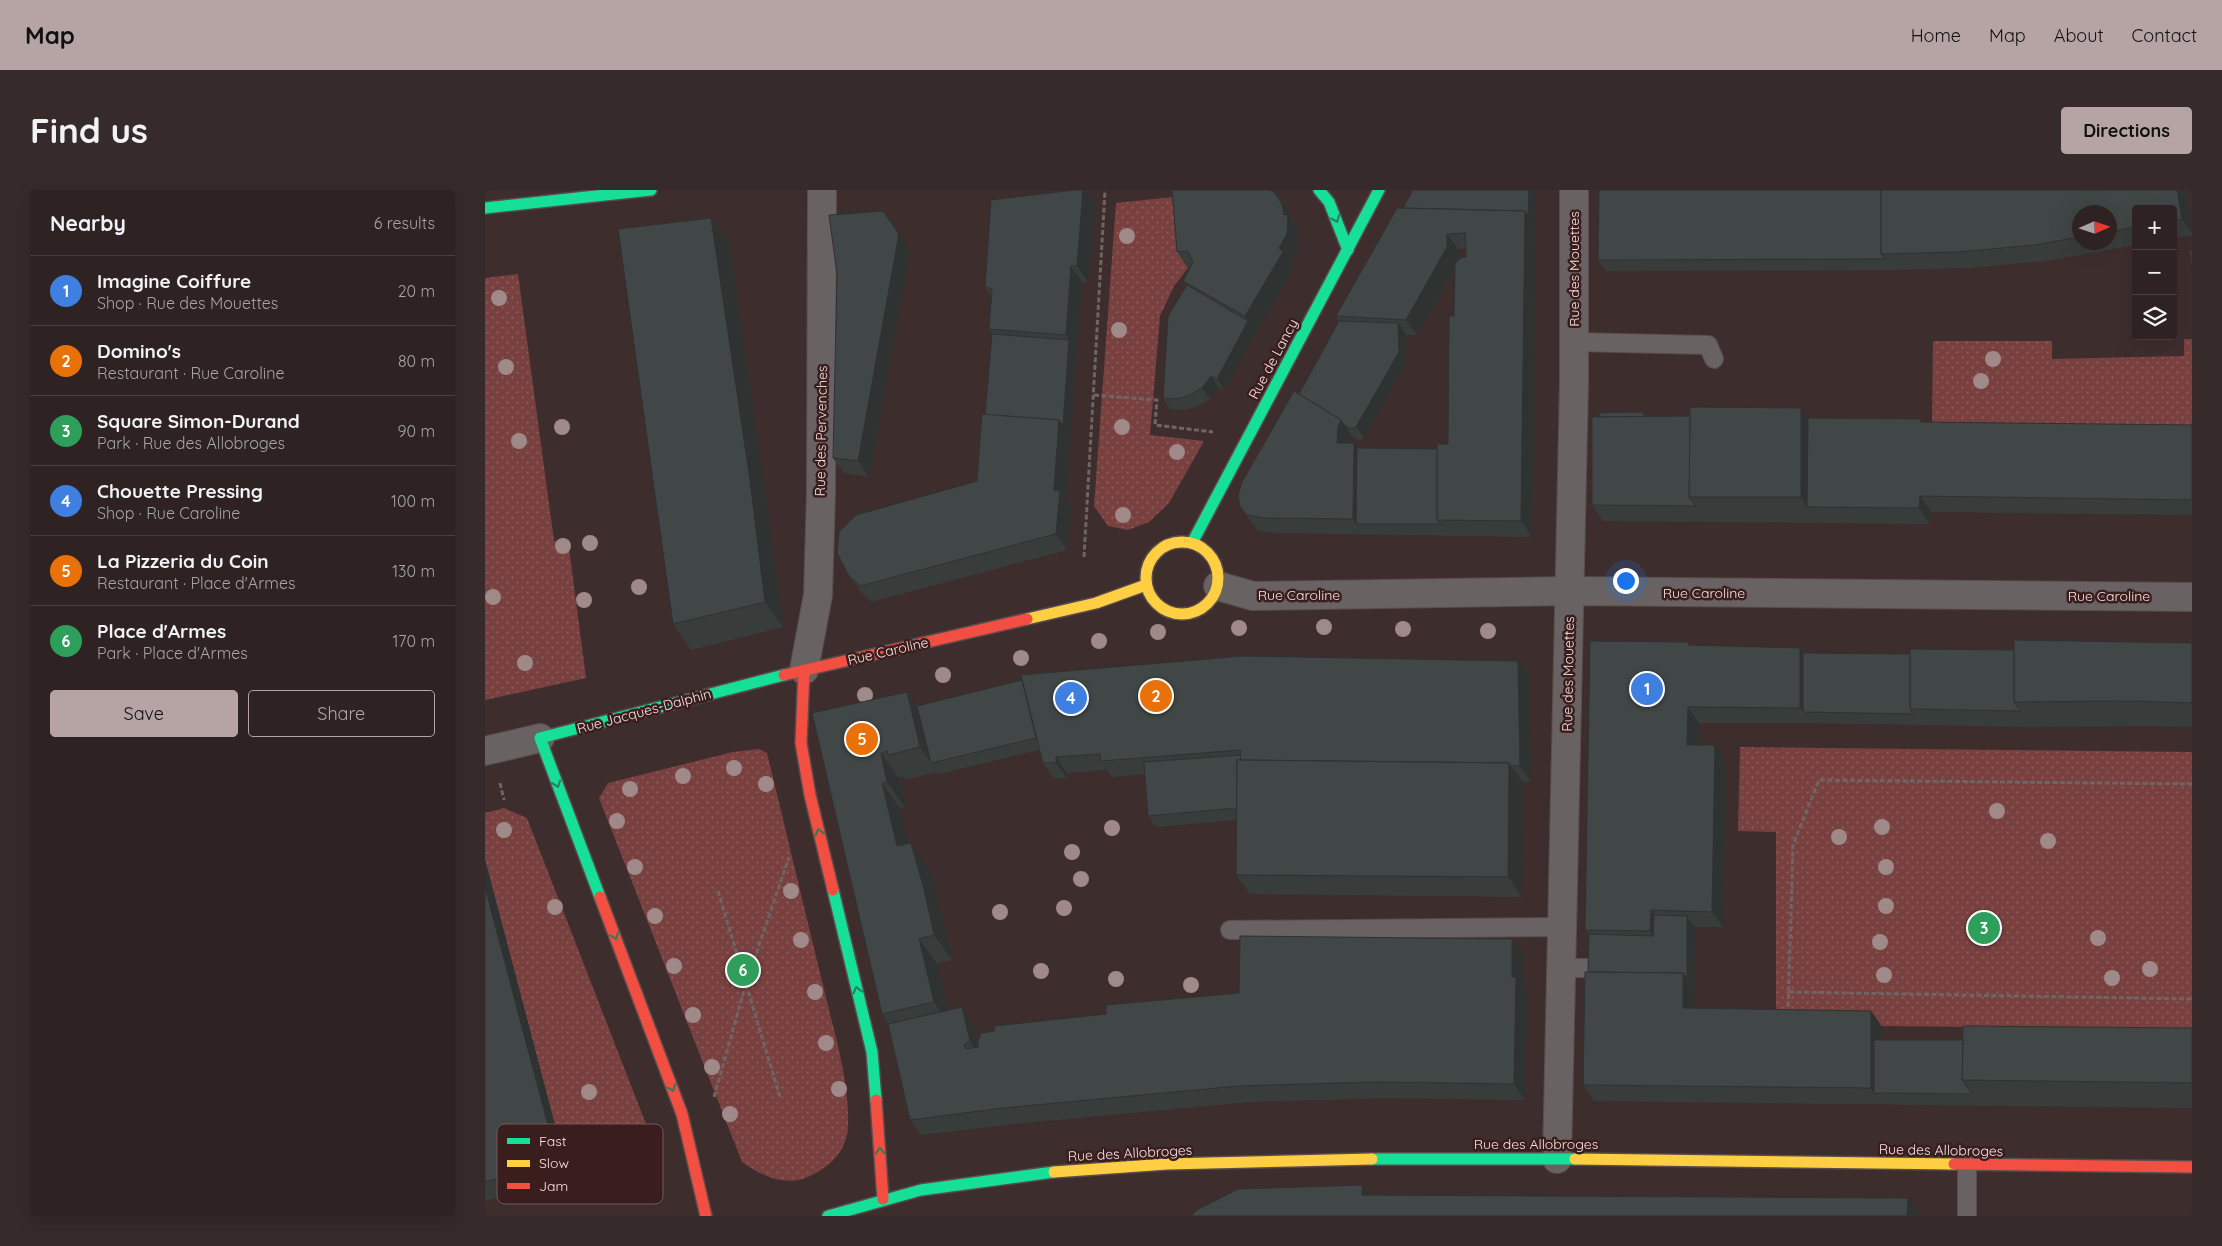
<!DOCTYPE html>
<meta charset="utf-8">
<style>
:root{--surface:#2e2222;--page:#362a2a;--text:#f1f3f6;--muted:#a7a4a5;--line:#493f40;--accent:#b6a3a3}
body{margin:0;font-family:Quicksand,sans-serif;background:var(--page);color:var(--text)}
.controls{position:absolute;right:15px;top:15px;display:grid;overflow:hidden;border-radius:5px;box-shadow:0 5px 20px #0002}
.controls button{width:45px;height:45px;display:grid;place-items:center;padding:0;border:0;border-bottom:1px solid var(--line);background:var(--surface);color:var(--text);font:25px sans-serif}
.compass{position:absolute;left:1587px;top:15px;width:45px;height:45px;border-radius:50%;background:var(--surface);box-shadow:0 5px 20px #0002;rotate:87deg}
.you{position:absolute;left:1140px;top:390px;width:18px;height:18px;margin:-12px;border:4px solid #fff;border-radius:50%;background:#1a73e8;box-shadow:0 0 0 8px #1a73e833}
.badge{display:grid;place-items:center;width:32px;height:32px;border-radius:50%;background:var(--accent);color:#fff;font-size:16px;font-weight:700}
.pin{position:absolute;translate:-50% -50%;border:2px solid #fff;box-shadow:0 1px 5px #0006}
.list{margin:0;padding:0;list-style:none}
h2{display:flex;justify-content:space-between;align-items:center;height:65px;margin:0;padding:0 20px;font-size:21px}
h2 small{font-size:16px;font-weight:400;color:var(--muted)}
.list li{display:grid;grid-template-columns:32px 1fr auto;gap:15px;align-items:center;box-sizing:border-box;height:70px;padding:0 20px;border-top:1px solid var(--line)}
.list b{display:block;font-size:19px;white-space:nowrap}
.list p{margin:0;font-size:16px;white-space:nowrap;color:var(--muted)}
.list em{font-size:16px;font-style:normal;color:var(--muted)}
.actions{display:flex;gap:10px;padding:15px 20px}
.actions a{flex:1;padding:11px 0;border:1px solid var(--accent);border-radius:5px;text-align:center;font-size:18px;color:var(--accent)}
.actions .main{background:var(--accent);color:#111}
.icon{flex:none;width:28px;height:28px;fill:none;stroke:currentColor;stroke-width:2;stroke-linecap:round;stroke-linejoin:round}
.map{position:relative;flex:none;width:1707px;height:1026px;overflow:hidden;border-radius:5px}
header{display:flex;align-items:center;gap:30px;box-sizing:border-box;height:70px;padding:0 25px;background:var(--accent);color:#111}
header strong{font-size:24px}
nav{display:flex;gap:28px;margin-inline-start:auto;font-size:18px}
.intro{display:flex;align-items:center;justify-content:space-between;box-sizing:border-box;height:120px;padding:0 30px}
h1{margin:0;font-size:35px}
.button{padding:12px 22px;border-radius:5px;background:var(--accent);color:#111;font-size:18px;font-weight:700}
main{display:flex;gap:30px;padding:0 30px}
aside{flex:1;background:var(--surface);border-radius:5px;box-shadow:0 5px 20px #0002}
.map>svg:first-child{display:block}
.green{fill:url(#green-dots)}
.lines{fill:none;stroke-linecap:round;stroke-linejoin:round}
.lane-casing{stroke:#5a4c4c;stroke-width:20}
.street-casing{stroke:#5a4c4c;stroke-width:30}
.fast-casing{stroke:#5a4c4c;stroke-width:14}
.slow-casing{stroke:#5a4c4c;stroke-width:14}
.jam-casing{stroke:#5a4c4c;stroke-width:14}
.path{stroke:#6f6565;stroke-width:3;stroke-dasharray:5 2.5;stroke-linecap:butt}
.lane{stroke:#686262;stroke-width:18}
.street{stroke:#686262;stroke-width:28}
.fast{stroke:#16e098;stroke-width:11}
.slow{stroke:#ffcf43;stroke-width:11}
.jam{stroke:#f24e42;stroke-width:11}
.tree{fill:#a08a89}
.wall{fill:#383d3c;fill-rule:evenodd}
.shaded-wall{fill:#2e3231}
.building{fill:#414746;stroke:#2e3231}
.oneway{stroke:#287e5a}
.labels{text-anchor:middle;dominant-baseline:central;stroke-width:5;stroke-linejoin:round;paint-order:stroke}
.street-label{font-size:14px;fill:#f7e3e2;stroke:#3a1d1d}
.key{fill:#3a1d1d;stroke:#735858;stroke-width:1}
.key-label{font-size:14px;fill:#f7e3e2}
</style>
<header>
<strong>Map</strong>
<nav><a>Home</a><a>Map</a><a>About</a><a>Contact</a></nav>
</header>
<div class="intro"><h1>Find us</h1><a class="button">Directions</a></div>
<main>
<aside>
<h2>Nearby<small>6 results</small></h2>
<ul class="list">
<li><span class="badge" style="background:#3f7fe0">1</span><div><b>Imagine Coiffure</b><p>Shop · Rue des Mouettes</p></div><em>20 m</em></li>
<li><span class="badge" style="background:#e8710a">2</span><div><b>Domino's</b><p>Restaurant · Rue Caroline</p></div><em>80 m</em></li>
<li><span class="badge" style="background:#2e9e5b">3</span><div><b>Square Simon-Durand</b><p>Park · Rue des Allobroges</p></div><em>90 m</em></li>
<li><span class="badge" style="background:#3f7fe0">4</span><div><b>Chouette Pressing</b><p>Shop · Rue Caroline</p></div><em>100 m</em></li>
<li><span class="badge" style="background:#e8710a">5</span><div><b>La Pizzeria du Coin</b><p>Restaurant · Place d'Armes</p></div><em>130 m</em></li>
<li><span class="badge" style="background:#2e9e5b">6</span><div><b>Place d'Armes</b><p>Park · Place d'Armes</p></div><em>170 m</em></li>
</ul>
<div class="actions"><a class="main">Save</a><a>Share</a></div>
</aside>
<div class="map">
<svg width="1707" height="1026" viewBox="0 0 1707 1026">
<defs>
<pattern id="green-dots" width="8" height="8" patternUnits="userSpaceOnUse" patternTransform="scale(1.25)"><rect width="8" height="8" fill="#784140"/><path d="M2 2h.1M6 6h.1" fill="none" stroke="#8c5c5b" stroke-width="1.8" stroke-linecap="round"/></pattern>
</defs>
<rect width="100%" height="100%" fill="#3e2d2d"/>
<g class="green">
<polygon points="697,6 703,78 689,96 675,126 665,245 719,251 684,313 664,332 643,340 623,336 609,316 631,13"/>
<polygon points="33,84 69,351 83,350 101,488 0,510 0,88"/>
<polygon points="1699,149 1707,149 1707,251 1447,244 1448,151 1567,151 1567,169 1699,166"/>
<polygon points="1255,557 1707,562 1707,839 1291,835 1291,642 1253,641"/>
<path d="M274,559L282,563C301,641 319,718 338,795C348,839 365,891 363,936C362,960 347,975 327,985C303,998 278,987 257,972L114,608L123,593L248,562Z"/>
<polygon points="19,618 42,628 175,970 167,988 88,1003 0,670 0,623"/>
</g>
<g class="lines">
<defs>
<g id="lane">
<polyline points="1089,152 1223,155 1229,169"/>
<polyline points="745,740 1078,737"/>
<polyline points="1076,778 1111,778"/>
<polyline points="1482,1026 1482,975"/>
</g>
<g id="street">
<polyline points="733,396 768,406 1084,401 1707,407"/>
<polyline points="319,480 333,405 336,302 337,0"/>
<polyline points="0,561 55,548"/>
<polyline points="1072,969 1089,193 1089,0"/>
</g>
<g id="fast">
<polyline points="834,0 844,12 863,60"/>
<polyline points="0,18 166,0"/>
<polyline points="707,353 894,0"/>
<polyline points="348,700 387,862 391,910"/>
<polyline points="115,707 55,548 299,485"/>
<polyline points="887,969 1090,969"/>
<polyline points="343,1026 436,1000 569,982"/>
</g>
<g id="slow">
<circle cx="697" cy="388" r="36"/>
<polyline points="542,429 611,413 661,395"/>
<polyline points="1090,969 1469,974"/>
<polyline points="569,982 682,974 887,969"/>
</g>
<g id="jam">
<polyline points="319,480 316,553 325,605 348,700"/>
<polyline points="299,485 542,429"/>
<polyline points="115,707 197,924 221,1026"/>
<polyline points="391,910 398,1009"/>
<polyline points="1469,974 1707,977"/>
</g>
</defs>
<use href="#lane" class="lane-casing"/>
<use href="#street" class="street-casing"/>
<use href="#fast" class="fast-casing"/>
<use href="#slow" class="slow-casing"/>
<use href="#jam" class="jam-casing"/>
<g class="path">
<polyline points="609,205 672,210 670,235 728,242"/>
<polyline points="599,367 620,0"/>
<polyline points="15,593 19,610"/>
<polyline points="233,701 295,907"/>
<polyline points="1304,802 1707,809"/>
<polyline points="1303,824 1308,655 1334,590 1707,594"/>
<polyline points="229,907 260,797 304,667"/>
</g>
<use href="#lane" class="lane"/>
<use href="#street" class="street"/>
<use href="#fast" class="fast"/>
<use href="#slow" class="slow"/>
<use href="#jam" class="jam"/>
</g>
<g class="tree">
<circle cx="642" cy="46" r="8"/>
<circle cx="14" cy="108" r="8"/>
<circle cx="634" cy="140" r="8"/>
<circle cx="1508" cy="169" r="8"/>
<circle cx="21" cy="177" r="8"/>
<circle cx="1496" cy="191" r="8"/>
<circle cx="77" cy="237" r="8"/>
<circle cx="637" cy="237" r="8"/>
<circle cx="34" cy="251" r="8"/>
<circle cx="692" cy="262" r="8"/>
<circle cx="638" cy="325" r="8"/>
<circle cx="105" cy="353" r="8"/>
<circle cx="78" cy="356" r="8"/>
<circle cx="154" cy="397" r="8"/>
<circle cx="8" cy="407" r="8"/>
<circle cx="99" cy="410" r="8"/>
<circle cx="839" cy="437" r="8"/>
<circle cx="754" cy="438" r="8"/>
<circle cx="918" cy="439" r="8"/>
<circle cx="1003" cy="441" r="8"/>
<circle cx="673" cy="442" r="8"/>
<circle cx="614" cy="451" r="8"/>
<circle cx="536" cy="468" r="8"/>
<circle cx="40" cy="473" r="8"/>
<circle cx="458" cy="485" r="8"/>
<circle cx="380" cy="505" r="8"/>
<circle cx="249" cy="578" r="8"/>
<circle cx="198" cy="586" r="8"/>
<circle cx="281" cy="594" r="8"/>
<circle cx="145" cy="599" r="8"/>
<circle cx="1512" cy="621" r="8"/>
<circle cx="132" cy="631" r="8"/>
<circle cx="1397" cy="637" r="8"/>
<circle cx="627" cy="638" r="8"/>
<circle cx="19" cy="640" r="8"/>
<circle cx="1354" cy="647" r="8"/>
<circle cx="1563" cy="651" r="8"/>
<circle cx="587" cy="662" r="8"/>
<circle cx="150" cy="677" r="8"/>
<circle cx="1401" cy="677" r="8"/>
<circle cx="596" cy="689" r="8"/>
<circle cx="306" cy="701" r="8"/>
<circle cx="1401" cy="716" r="8"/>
<circle cx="70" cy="717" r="8"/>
<circle cx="579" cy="718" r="8"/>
<circle cx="515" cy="722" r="8"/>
<circle cx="170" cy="726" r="8"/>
<circle cx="1613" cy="748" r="8"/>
<circle cx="316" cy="750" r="8"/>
<circle cx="1395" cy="752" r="8"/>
<circle cx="189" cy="776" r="8"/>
<circle cx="1665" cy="779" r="8"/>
<circle cx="556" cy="781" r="8"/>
<circle cx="1399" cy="785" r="8"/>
<circle cx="1627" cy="788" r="8"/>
<circle cx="631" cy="789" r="8"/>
<circle cx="706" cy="795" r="8"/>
<circle cx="330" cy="802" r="8"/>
<circle cx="208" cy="825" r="8"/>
<circle cx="341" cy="853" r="8"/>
<circle cx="227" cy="877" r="8"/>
<circle cx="354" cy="899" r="8"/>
<circle cx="104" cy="902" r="8"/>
<circle cx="245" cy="924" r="8"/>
</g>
<g class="wall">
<polygon points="589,0 599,0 610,15 603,92 597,92 592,161 581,309 586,316 582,360 386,412 375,401 364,386 492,291 500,225 507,144 504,139 506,106 500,97"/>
<polygon points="687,0 787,0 790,3 801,18 808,32 814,41 813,60 806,73 809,77 771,142 739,200 733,197 725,209 711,217 698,220 685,219 678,208 702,95 698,91 705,78 703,78 692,62"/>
<path d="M1051,0L1047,347L790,343L773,341L755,317L814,204L854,131L851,126L918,18ZM973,59H980L981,67L973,70ZM970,78L969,126L963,254L952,259L872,258L864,253L867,246L875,250L879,248L921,173V145H932Z"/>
<path d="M1114,0H1700L1707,37V45L1688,48V19H1651V55L1561,71L1484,78L1407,80L1121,81L1113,70ZM1594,22H1624V52H1594Z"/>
<polygon points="226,28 244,53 282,315 298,437 206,460 188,434"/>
<polygon points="425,60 384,287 359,283 348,268"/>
<polygon points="1316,218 1323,228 1436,229 1438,232 1707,235 1707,325 1446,322 1445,334 1118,331 1107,315 1114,227 1158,222 1161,227 1205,226"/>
<polygon points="1707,453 1707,537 1665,536 1546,537 1326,533 1214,533 1214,555 1241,570 1238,737 1210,737 1209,818 1386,821 1397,837 1397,850 1478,850 1707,838 1707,918 1109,911 1098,895 1103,782 1104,744 1100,740 1206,455 1318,463 1425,464"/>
<polygon points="1033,471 1044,487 1046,592 1037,592 1037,707 765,704 751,685 752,630 671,637 663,626 660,584 627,587 622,580 582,583 582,588 569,589 558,573 554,560 453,584 452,582 421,590 418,587 414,588 420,617 415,618 423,654 444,678 456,724 467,770 452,774 463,820 488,833 493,852 621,824 754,803 1038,765 1038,797 1042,803 1040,910 902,908 765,912 529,934 436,945 425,930 403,834 397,824 327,523"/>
<polygon points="0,670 84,989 0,1011"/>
</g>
<g class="shaded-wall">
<polygon points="598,0 599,0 610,15 603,92 592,76"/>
<polygon points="1044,0 1051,0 1047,347 1036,331 1040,21"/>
<polygon points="1692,0 1700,0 1707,37 1707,43 1697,29"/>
<polygon points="790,3 801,18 808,32 814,41 813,60 806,73 809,77 771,142 739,200 732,189 763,131 760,126 794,58 799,25"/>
<polygon points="398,21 425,60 384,287 373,271"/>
<polygon points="226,28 244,53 282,315 298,437 280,412"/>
<polygon points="962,44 973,59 973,72 932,145 921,130"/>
<polygon points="586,76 597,92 581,309 586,316 582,360 571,344 569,300 574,230 584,150 581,145"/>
<polygon points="913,133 921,144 921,173 879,248 871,237"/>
<polygon points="726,186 733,197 725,209 717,198"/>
<polygon points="1316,218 1334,244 1322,317 1316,307"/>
<polygon points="856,230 867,246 864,253 852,253 853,237"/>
<polygon points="869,253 880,269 871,334 868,329"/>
<polygon points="1435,306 1446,322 1445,334 1434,318"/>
<polygon points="1315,458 1326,474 1318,522 1315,518"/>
<polygon points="1033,471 1044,487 1046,592 1035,576"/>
<polygon points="422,502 439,527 446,573 435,557"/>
<polygon points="1203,517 1214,533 1213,571 1202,555"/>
<polygon points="1230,555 1241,570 1238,737 1227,722"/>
<polygon points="396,563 414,588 420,617 402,592"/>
<polygon points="571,567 582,583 582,588 571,573"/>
<polygon points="1024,573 1038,592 1037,707 1023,687"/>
<polygon points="397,593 415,618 430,682 412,656"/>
<polygon points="426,653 444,678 456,724 467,770 449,745"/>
<polygon points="0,670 84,989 73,973 0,697"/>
<polygon points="1166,720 1177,736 1176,757 1165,741"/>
<polygon points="1202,726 1210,737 1209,834 1198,818 1198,783"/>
<polygon points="434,749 452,774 467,838 449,812"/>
<polygon points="1027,749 1038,765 1038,797 1042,803 1040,910 1029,894 1027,787"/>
<polygon points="477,817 488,833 496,867 485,851"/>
<polygon points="1386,821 1397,837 1397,903 1389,903 1386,898"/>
<polygon points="877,995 888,1011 877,1005"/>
<polygon points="1423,1008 1434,1024 1434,1026 1422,1026"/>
</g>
<g class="building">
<polygon points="589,0 598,0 592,76 586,76 581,145 504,139 507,99 500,97 506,10"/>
<polygon points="687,0 785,0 790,3 797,14 799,25 803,25 802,44 794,58 798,62 760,126 698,91 708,72 703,61 692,62"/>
<polygon points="928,0 1044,0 1043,26 1040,21 918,18"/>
<polygon points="1114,0 1396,0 1396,64 1400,69 1113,70"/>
<polygon points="1396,0 1692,0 1697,29 1688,31 1688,19 1651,19 1651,37 1624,42 1624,22 1594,22 1594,47 1550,55 1473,62 1396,64"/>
<polygon points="912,18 1040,21 1036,331 952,330 952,254 963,254 964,126 969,126 970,73 977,67 981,67 980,43 962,44 962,57 921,130 851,126"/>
<polygon points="398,21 414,44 373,271 348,268 352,84 344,25"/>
<polygon points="226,28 265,290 280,412 188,434 133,39"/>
<polygon points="1704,60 1707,60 1707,80"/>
<polygon points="702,95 763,131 732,189 726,186 717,198 703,206 691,209 678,208 683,126"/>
<polygon points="854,131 913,133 914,162 871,237 867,239 859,235 856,230 814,204"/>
<polygon points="507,144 584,150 578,235 574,230 500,225"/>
<polygon points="809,201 856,230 853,237 852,253 869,253 868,329 778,328 762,325 755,317 753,305 757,292"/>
<polygon points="1205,217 1316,218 1316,307 1204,307"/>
<polygon points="1158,222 1158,227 1114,227 1114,223"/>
<polygon points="497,224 574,230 569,300 575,301 571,344 375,396 364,386 352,363 354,342 371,325 492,291"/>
<polygon points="1205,226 1204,307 1211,316 1107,315 1107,227"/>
<polygon points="1323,228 1436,229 1435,232 1707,235 1707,310 1435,306 1434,318 1322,317"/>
<polygon points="872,258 952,259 952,330 956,334 871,334"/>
<polygon points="1529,450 1707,453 1707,513 1647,511 1529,512"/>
<polygon points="1105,451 1203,452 1204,455 1315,458 1315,518 1203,517 1202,555 1230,555 1227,722 1166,720 1165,741 1100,740"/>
<polygon points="1425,459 1529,460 1529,512 1535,521 1425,519"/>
<polygon points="1318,463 1425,464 1425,519 1428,524 1318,522"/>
<polygon points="757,466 1033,471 1035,576 1026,576 1024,573 755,570 756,560 616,571 615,564 571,567 571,573 558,573 536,485"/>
<polygon points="537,490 551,548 446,573 432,516"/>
<polygon points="422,502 435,557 403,565 402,561 396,563 402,592 397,593 412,656 426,653 439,699 449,745 434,749 449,812 397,824 327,523"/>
<polygon points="756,565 755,570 752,570 752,618 663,626 659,572"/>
<polygon points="752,570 1024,573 1023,687 751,685"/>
<polygon points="0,697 73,973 0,992"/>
<polygon points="1169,725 1202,726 1202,788 1198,783 1103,782 1104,744 1168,746"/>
<polygon points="755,746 1027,749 1027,787 1031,787 1029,894 891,892 754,896 518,918 425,930 403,834 477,817 485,851 479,855 481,859 493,857 493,851 496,843 510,841 509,836 621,824 621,815 754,803"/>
<polygon points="1100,782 1198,783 1198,818 1386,821 1386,898 1098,895"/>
<polygon points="1478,836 1707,838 1707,893 1477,890"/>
<polygon points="1389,850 1478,850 1477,890 1487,904 1389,903"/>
<polygon points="877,995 877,1005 1423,1008 1422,1026 707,1026 710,1021 753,999"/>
</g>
<defs><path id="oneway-chevron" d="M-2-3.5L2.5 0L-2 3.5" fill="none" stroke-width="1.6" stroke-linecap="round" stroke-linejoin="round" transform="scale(1.25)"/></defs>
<g class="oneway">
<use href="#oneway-chevron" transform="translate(851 29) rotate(68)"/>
<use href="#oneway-chevron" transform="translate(72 594) rotate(70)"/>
<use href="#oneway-chevron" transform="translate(334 642) rotate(-104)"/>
<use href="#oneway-chevron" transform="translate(130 746) rotate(69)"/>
<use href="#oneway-chevron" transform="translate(372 800) rotate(-104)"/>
<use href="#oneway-chevron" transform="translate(187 898) rotate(69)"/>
<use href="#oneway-chevron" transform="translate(395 961) rotate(-94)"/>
</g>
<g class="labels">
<g class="street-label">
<text transform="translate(1089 79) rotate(-90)">Rue des Mouettes</text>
<text transform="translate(788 169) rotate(-62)">Rue de Lancy</text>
<text transform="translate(336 241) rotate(-89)">Rue des Pervenches</text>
<text x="1219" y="403">Rue Caroline</text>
<text x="814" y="405">Rue Caroline</text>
<text x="1624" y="406">Rue Caroline</text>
<text transform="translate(403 461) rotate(-13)">Rue Caroline</text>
<text transform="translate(1083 484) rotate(-89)">Rue des Mouettes</text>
<text transform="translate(159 521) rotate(-15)">Rue Jacques-Dalphin</text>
<text x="1051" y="954">Rue des Allobroges</text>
<text transform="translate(1456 960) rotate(1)">Rue des Allobroges</text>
<text transform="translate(645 963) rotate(-3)">Rue des Allobroges</text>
</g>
</g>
<rect x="12" y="934" width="166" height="80" rx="8" class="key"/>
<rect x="22" y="948" width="23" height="6" fill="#16e098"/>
<rect x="22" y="970" width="23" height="7" fill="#ffcf43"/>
<rect x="22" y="993" width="23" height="6" fill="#f24e42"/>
<g class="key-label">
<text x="54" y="956">Fast</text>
<text x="54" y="978">Slow</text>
<text x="54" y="1001">Jam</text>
</g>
</svg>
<div class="controls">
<button>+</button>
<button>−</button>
<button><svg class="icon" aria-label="layers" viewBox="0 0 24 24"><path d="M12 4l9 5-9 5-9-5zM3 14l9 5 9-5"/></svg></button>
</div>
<svg class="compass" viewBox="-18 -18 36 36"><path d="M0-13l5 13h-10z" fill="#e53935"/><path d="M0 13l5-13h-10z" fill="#a7a4a5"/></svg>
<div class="you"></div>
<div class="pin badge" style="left:1162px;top:499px;background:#3f7fe0">1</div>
<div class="pin badge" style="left:671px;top:506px;background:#e8710a">2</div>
<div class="pin badge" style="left:1499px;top:738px;background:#2e9e5b">3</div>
<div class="pin badge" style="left:586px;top:508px;background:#3f7fe0">4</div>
<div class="pin badge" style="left:377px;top:549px;background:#e8710a">5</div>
<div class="pin badge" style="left:258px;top:780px;background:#2e9e5b">6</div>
</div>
</main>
